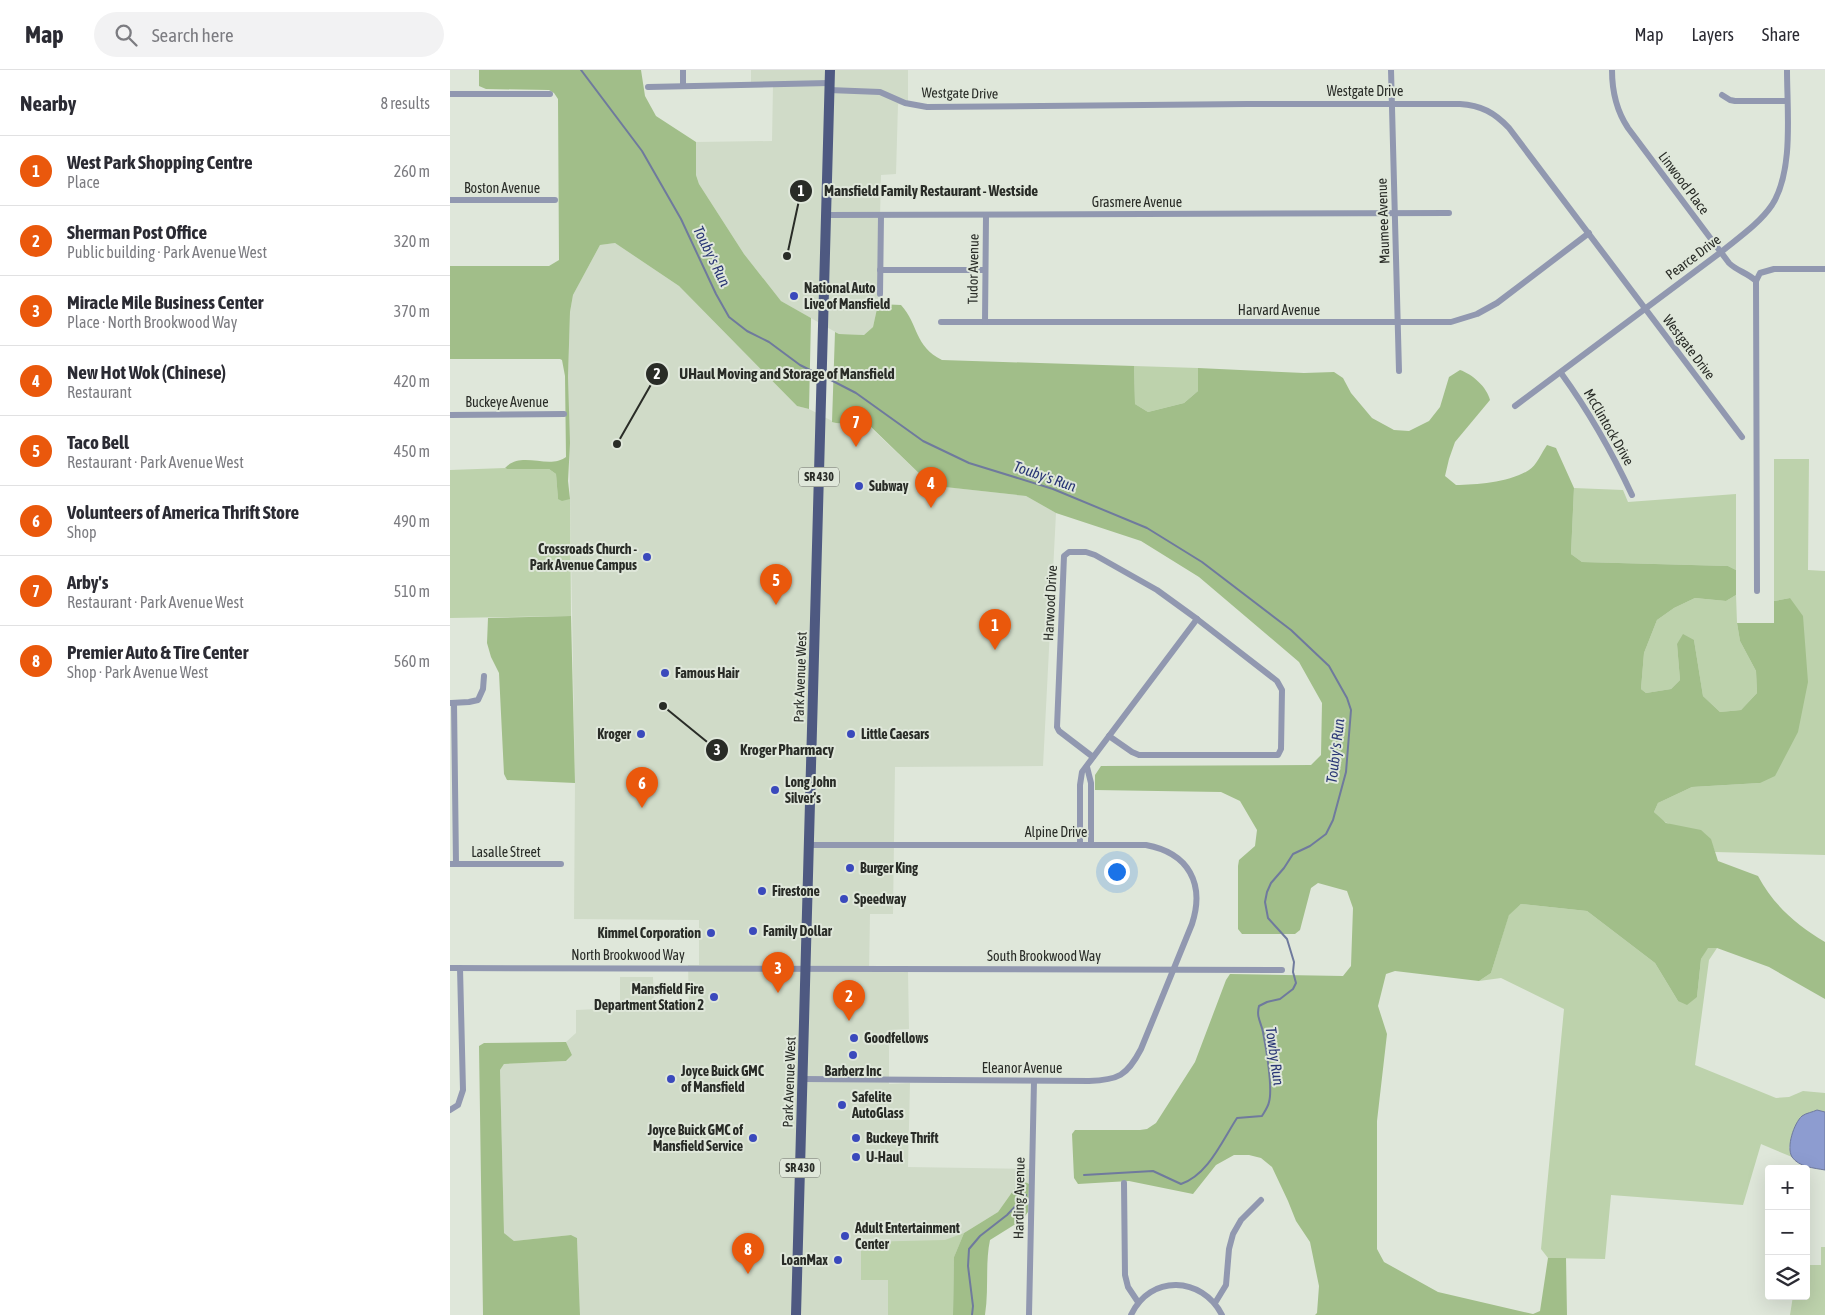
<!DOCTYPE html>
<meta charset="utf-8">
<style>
:root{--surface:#fff;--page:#f2f2f3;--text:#2b2b33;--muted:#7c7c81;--line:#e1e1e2;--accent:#ea580c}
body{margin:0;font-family:"Asap Condensed",sans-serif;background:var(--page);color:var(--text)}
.controls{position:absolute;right:15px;bottom:15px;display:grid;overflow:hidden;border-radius:5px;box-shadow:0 5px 20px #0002}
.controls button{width:45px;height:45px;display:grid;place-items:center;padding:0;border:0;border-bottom:1px solid var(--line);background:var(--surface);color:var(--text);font:25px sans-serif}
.you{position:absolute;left:666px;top:801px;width:18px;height:18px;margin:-12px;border:4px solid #fff;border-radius:50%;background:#1a73e8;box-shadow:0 0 0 8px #1a73e833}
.badge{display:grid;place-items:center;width:32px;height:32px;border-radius:50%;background:var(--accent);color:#fff;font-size:16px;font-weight:700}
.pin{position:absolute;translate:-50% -41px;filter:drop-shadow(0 1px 2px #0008)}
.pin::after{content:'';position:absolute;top:26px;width:18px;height:15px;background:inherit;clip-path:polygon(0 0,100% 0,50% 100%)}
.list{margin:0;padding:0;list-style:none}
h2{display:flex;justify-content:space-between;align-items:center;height:65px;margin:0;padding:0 20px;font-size:21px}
h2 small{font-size:16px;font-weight:400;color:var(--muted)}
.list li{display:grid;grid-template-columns:32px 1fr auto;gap:15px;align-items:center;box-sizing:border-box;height:70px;padding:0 20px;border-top:1px solid var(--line)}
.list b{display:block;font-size:19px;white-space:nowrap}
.list p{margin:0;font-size:16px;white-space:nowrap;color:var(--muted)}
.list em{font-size:16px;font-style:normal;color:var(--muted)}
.icon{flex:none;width:28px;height:28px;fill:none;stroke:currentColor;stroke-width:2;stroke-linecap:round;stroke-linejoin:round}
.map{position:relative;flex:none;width:1375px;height:1245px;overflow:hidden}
header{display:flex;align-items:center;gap:30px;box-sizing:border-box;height:70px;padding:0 25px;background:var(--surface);border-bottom:1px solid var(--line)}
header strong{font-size:24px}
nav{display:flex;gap:28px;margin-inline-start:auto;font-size:18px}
.search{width:350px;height:45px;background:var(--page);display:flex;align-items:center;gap:12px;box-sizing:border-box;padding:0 18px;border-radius:28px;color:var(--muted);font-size:19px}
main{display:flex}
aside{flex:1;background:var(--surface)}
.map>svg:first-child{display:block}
.built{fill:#d0dbc8}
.green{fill:#bdd2ac}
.forest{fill:#a1be89}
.water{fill:#8d9cd0;stroke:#6f7a9d}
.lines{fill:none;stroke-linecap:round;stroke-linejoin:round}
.stream{stroke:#6f7a9d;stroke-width:2}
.street{stroke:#9198b0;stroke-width:6}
.primary{stroke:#4e5981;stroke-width:10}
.poi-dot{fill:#3a49bc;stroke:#dfe7da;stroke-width:2}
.labels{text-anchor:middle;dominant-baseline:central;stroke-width:4;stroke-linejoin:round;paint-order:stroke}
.shield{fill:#dfe7da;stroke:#60645d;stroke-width:1}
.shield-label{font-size:12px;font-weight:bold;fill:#292c27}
.street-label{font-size:14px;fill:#292c27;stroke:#dfe7da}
.poi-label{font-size:14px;font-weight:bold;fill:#292c27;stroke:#dfe7da;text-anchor:start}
.water-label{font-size:15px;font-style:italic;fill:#293675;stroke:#dfe7da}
.leader{fill:none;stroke:#292c27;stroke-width:2}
.callout-dot{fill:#292c27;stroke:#dfe7da;stroke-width:2}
.mark-label{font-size:15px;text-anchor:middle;font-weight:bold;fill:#fff}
.callout-label{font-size:15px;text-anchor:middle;font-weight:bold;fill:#292c27;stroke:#dfe7da;stroke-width:4;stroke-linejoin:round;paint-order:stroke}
</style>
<header>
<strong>Map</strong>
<div class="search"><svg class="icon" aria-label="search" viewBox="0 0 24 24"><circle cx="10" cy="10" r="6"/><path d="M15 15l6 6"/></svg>Search here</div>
<nav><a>Map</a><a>Layers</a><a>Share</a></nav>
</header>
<main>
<aside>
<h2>Nearby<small>8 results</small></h2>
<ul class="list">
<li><span class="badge">1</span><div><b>West Park Shopping Centre</b><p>Place</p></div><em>260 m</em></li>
<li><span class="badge">2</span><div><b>Sherman Post Office</b><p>Public building · Park Avenue West</p></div><em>320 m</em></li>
<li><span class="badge">3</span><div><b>Miracle Mile Business Center</b><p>Place · North Brookwood Way</p></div><em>370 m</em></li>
<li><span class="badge">4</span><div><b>New Hot Wok (Chinese)</b><p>Restaurant</p></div><em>420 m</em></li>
<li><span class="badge">5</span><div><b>Taco Bell</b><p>Restaurant · Park Avenue West</p></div><em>450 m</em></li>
<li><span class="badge">6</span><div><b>Volunteers of America Thrift Store</b><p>Shop</p></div><em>490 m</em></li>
<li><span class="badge">7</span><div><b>Arby's</b><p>Restaurant · Park Avenue West</p></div><em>510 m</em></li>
<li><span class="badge">8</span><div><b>Premier Auto &amp; Tire Center</b><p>Shop · Park Avenue West</p></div><em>560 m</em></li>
</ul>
</aside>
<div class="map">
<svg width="1375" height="1245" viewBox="0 0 1375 1245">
<rect width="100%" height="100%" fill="#dfe7da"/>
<g class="built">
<polygon points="301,0 458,0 458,36 448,34 446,104 431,105 428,234 423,257 414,265 389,264 331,231 294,184 249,114 246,105 246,72 322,71 323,15 301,15"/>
<polygon points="165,173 229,216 347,336 359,339 386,353 419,356 476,410 496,417 576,426 606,443 593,696 445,697 443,844 420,844 419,902 458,902 459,959 439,960 439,1014 460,1013 458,1097 580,1099 579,1114 565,1118 548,1142 514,1163 504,1187 503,1245 130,1245 127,1168 121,1165 64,1171 54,1163 50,1000 54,994 117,991 122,985 116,972 126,963 126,940 170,938 170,907 203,907 204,938 239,938 238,895 249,895 249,850 124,849 125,713 118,307 120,242 123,225 150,175"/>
</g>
<g class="green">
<polygon points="684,296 748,298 748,321 734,333 698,342 685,334"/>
<path d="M1324,389H1359L1358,500L1375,501V785L1265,782C1255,750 1240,764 1217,753C1212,751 1208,746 1204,742L1208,733L1242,717L1310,713L1340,528L1324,531Z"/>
<polygon points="55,398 57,399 99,399 106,404 108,429 120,429 121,546 0,548 0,400"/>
<polygon points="1124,418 1173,420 1178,432 1286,424 1286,500 1278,496 1132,492 1121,484"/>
<polygon points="1286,525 1287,553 1290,571 1306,601 1307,623 1291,640 1270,642 1253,626 1244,570 1227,574 1230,610 1221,619 1196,623 1191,619 1194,583 1207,550 1224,538 1245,528 1276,531"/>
<polygon points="1071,834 1137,841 1205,893 1228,931 1247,927 1251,889 1257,878 1267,878 1259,890 1245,995 1326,1028 1339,1027 1353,1021 1375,1023 1375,1042 1367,1040 1352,1046 1339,1077 1342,1087 1311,1074 1293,1135 1161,1125 1155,1189 1098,1188 1091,1179 1114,939 1051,908 1029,911 1041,903 1059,844"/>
<polygon points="514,1163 504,1187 503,1245 438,1245 438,1210 411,1210 411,1172 495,1170"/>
<polygon points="1371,1177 1375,1177 1375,1245 1340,1245 1343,1226 1356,1226 1356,1195 1371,1195"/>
</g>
<g class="forest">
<path d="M29,0H191L195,26L206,46L246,72V105L249,114L294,184L331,231L361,248L359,339L347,336L229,216L165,173L150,175L123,225L120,242L118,307L120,373L118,411L120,429L112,431L108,429L106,404L99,399H57L55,398C71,380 99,400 116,387L115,306L112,290L110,289H0V196H99L109,190L108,29L104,23L99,20L36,19L29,16Z"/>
<path d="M428,234L451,235C469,255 464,276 492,290L684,296L685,334L698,342L734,333L748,321V298L854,303L884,302L893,308L901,323L922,348L944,360L959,361L979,351L990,337L999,307L1010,300C1022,304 1037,317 1040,330L1005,372L999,389L995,406L1006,415C1027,415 1061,412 1079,400C1086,396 1092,382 1097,375L1106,378L1124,418L1121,484L1132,492L1278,496L1286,500V525L1276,531L1245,528L1224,538L1207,550L1194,583L1191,619L1196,623L1221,619L1230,610L1227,574L1233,564L1244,570L1253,626L1270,642L1291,640L1307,623L1306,601L1290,571L1287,553H1324V531L1340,528L1353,546L1358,612L1348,662L1325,706L1310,713L1242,717L1208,733L1204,742L1216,753L1251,760L1261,769L1268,791L1308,806C1324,836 1347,855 1375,872V929L1319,897L1267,878H1258L1251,889L1247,927L1237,935L1228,931L1205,893L1137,841L1071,834L1059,845L1041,903L1029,911L945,901L936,904L928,936L937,964L927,1051V1179L934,1192L988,1222L1083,1244L1090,1241L1098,1188H1116L1117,1245H865L867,1243L869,1216L860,1172L846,1151L838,1131L822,1097L811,1088L799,1085H784L766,1095L743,1124L679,1111L628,1114L624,1108L622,1064L625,1060H690L697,1059L706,1053L745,992L776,910L780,904L893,906L901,896L903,838L897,821L868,813L861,818L850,860L845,864H792L788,859V796L789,790L805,776L807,760L790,731L771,722L645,720V705L651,696L861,695L871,685L872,633L849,592L749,507L691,471L606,443L576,426L495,417L476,410L420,356L386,353L382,352L385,262L389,264L414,265L423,257Z"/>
<polygon points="121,546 125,713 57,710 54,704 49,603 41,587 37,573 38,548"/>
<polygon points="116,972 122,985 116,991 54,994 50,1000 54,1163 64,1171 121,1165 127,1168 130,1245 33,1245 29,976 34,973"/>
<path d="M573,1111L579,1114L578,1142L572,1150L540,1170C535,1194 539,1220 535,1245H503L504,1187L514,1163L548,1142L565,1118Z"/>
</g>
<path class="water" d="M1367,1040L1375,1042V1100C1364,1098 1349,1097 1342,1087C1336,1077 1344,1053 1352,1046C1356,1043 1363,1042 1367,1040Z"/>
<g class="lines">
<g class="stream">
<polyline points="131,0 192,81 231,149 266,224 279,247 297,261 319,272 350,295 368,304"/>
<path d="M375,307L406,323L473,371L519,393L603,419L697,458L752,492L841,560L879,596L897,628L901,640L896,702L883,750L876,764L860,776L843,784L834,798L821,813L817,822L815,832L818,848L837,869L844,892L843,902L846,913L843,919L830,929L817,932L809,936C806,947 811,952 813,962C816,977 823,1018 819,1032C818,1037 815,1041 812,1046L787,1048C772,1071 758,1105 731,1114L703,1101L634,1105"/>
<polyline points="522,1245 523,1236 518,1196 519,1179 530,1166 557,1145 576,1125"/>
</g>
<g class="street">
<polyline points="941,0 949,301"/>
<path d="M1162,0C1162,21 1166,40 1178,58L1279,193C1287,201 1298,203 1306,211"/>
<polyline points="233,16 233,0"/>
<polyline points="198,17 379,13"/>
<path d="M379,20L430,22L455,33L477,37L797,34H1010C1031,35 1045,43 1059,58L1292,367"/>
<polyline points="0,24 100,24"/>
<polyline points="1272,25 1280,30 1285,31 1337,31"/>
<polyline points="0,130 105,130"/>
<polyline points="376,145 999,143"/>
<polyline points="430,200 535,200"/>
<polyline points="430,224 431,146"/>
<polyline points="491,252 1001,252 1027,244 1047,233 1139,163"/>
<polyline points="535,252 536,146"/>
<path d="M1111,303C1140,343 1161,380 1182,425"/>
<path d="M1065,336L1271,182C1288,168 1309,154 1322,135C1344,100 1337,41 1337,0"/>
<polyline points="0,345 114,344"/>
<polyline points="1307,521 1306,211 1310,203 1324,199 1375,199"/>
<polyline points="1,633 19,632 28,630 33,619 34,606"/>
<polyline points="4,633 6,794"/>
<polyline points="643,687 609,661 607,657 614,486 619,482 636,482 645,485 707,520 747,549 827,611 832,620 831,679 828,685 689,685 682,682 659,666"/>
<polyline points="637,697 641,713 641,775"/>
<polyline points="630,775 630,715 632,702 747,549"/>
<polyline points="0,794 111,794"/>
<polyline points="0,898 832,900"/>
<path d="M352,1009L639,1011C668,1010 677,1006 691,979L742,854C755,814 739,783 696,775H359"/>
<polyline points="0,1040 8,1035 13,1020 10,898"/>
<polyline points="674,1113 675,1205 678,1217 688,1232"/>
<polyline points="765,1233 776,1215 779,1179 783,1164 791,1150 811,1130"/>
<polyline points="579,1245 584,1011"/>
<path d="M681,1245C700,1204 752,1206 772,1245"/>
</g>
<polyline class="primary" points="346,1245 380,0"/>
</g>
<g class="poi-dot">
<circle cx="344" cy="226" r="5"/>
<circle cx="409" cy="416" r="5"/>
<circle cx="197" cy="487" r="5"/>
<circle cx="215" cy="603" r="5"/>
<circle cx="191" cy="664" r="5"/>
<circle cx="401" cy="664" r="5"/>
<circle cx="325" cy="720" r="5"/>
<circle cx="400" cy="798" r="5"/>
<circle cx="312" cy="821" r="5"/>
<circle cx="394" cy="829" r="5"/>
<circle cx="303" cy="861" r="5"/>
<circle cx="261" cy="863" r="5"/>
<circle cx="264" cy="927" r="5"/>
<circle cx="404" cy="968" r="5"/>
<circle cx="403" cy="985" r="5"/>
<circle cx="221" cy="1009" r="5"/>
<circle cx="392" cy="1035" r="5"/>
<circle cx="303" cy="1068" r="5"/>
<circle cx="406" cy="1068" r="5"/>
<circle cx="406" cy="1087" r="5"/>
<circle cx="395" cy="1166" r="5"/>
<circle cx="388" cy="1190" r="5"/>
</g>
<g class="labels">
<g class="shield">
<rect x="349" y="397.5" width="40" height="19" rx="4"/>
<rect x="330" y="1088.5" width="40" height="19" rx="4"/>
</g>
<g class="shield-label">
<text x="369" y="407">SR 430</text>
<text x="350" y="1098">SR 430</text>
</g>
<g class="street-label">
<text x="915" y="21">Westgate Drive</text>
<text transform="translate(510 23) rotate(1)">Westgate Drive</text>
<text transform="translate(1234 113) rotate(53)">Linwood Place</text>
<text x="52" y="118">Boston Avenue</text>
<text x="687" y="132">Grasmere Avenue</text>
<text transform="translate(933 151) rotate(-92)">Maumee Avenue</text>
<text transform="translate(1243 187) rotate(-37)">Pearce Drive</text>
<text transform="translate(523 199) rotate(-89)">Tudor Avenue</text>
<text x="829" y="240">Harvard Avenue</text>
<text transform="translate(1239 277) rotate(53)">Westgate Drive</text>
<text x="57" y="332">Buckeye Avenue</text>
<text transform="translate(1159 357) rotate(60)">McClintock Drive</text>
<text transform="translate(600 533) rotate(-87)">Harwood Drive</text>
<text transform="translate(350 607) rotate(-88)">Park Avenue West</text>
<text x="606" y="762">Alpine Drive</text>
<text x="56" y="782">Lasalle Street</text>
<text x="178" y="885">North Brookwood Way</text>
<text x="594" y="886">South Brookwood Way</text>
<text x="572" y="998">Eleanor Avenue</text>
<text transform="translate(339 1012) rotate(-88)">Park Avenue West</text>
<text transform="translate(569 1128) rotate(-89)">Harding Avenue</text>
</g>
<g class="poi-label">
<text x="354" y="218">National Auto<tspan x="354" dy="16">Live of Mansfield</tspan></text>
<text x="419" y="416">Subway</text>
<text x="187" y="479" text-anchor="end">Crossroads Church -<tspan x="187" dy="16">Park Avenue Campus</tspan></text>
<text x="225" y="603">Famous Hair</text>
<text x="181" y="664" text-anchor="end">Kroger</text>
<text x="411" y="664">Little Caesars</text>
<text x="335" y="712">Long John<tspan x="335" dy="16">Silver's</tspan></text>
<text x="410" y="798">Burger King</text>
<text x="322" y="821">Firestone</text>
<text x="404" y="829">Speedway</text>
<text x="313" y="861">Family Dollar</text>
<text x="251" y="863" text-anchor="end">Kimmel Corporation</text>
<text x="254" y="919" text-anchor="end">Mansfield Fire<tspan x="254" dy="16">Department Station 2</tspan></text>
<text x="414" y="968">Goodfellows</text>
<text x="231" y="1001">Joyce Buick GMC<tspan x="231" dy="16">of Mansfield</tspan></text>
<text x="403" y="1001" text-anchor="middle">Barberz Inc</text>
<text x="402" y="1027">Safelite<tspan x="402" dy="16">AutoGlass</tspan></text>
<text x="293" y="1060" text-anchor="end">Joyce Buick GMC of<tspan x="293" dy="16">Mansfield Service</tspan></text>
<text x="416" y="1068">Buckeye Thrift</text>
<text x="416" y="1087">U-Haul</text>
<text x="405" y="1158">Adult Entertainment<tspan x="405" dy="16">Center</tspan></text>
<text x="378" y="1190" text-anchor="end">LoanMax</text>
</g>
<g class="water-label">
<text transform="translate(262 186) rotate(64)">Touby's Run</text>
<text transform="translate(595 406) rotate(19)">Touby's Run</text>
<text transform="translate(885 681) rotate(-83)">Touby's Run</text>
<text transform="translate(825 986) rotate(82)">Towby Run</text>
</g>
</g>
<path class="leader" d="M337 186L351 121M167 374L207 304M213 636L267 680"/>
<g class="callout-dot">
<circle cx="337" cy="186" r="5"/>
<circle cx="167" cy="374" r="5"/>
<circle cx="213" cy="636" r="5"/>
<circle cx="351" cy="121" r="12"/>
<circle cx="207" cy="304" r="12"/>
<circle cx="267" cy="680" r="12"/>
</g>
<g class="mark-label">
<text x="351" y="126">1</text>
<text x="207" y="309">2</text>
<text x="267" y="685">3</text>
</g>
<g class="callout-label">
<text x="481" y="126">Mansfield Family Restaurant - Westside</text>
<text x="337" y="309">UHaul Moving and Storage of Mansfield</text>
<text x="337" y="685">Kroger Pharmacy</text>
</g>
</svg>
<div class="controls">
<button>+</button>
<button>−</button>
<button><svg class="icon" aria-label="layers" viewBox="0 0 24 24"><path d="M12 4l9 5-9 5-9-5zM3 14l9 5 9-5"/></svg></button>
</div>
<div class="you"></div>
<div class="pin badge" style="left:545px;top:580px">1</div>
<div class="pin badge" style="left:399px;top:951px">2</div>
<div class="pin badge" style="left:328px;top:923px">3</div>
<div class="pin badge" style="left:481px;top:438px">4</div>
<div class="pin badge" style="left:326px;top:535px">5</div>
<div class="pin badge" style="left:192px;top:738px">6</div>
<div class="pin badge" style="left:406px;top:377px">7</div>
<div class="pin badge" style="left:298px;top:1204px">8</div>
</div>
</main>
